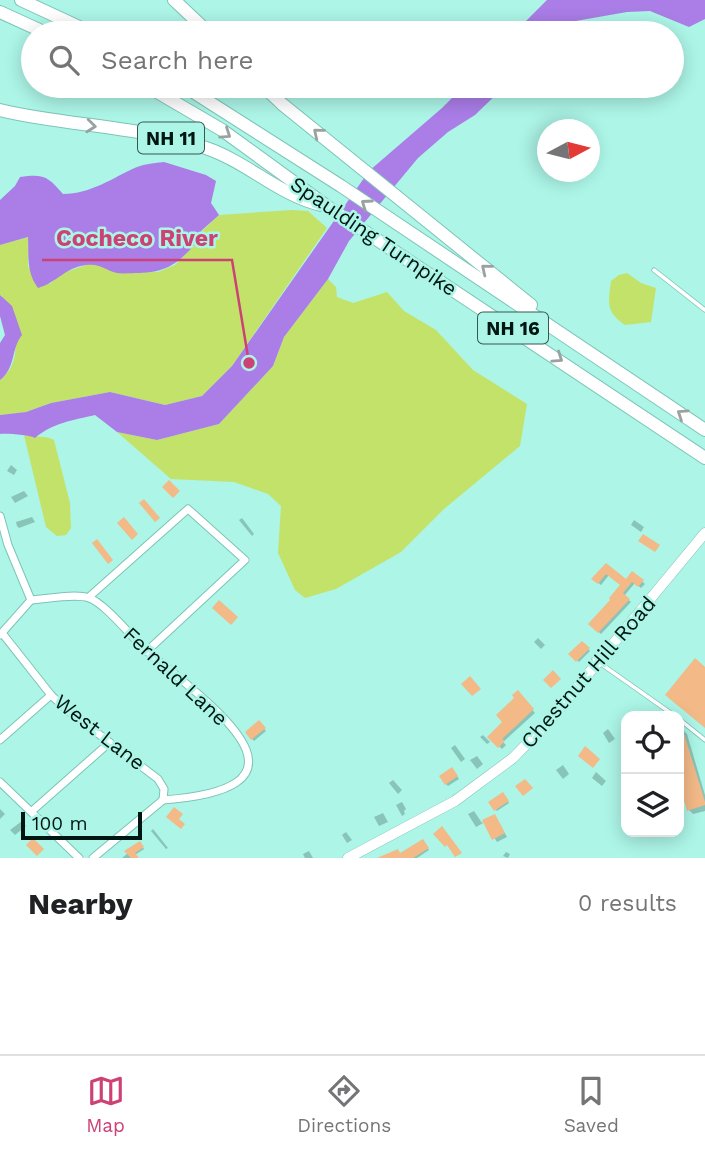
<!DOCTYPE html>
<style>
:root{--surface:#fff;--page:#f6f6f6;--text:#202124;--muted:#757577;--line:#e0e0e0;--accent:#cd4275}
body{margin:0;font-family:"Work Sans",sans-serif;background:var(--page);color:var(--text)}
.controls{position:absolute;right:21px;bottom:21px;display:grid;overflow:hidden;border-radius:14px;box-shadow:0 4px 18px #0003}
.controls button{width:63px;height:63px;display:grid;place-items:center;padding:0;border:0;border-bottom:2px solid var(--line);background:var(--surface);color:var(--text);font:35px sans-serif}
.compass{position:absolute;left:537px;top:119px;width:63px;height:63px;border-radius:50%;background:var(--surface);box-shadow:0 4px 18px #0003;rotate:83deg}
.scale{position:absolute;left:21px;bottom:18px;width:121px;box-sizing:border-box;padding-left:7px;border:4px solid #001612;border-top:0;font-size:19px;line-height:24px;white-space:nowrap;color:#001612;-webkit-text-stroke:5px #acf5e7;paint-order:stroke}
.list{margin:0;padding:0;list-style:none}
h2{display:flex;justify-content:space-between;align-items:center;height:91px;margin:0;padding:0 28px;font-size:30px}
h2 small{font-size:23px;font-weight:400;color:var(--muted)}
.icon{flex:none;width:38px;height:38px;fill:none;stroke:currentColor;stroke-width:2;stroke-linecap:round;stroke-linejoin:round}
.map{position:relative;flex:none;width:705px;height:858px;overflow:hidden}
.search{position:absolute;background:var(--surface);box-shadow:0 4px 18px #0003;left:21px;right:21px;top:21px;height:77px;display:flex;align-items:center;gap:18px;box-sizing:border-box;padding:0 24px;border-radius:38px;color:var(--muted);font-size:26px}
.sheet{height:196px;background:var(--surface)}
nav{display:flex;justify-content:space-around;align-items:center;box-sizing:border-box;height:98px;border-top:2px solid var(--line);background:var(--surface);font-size:19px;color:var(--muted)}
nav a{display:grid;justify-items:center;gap:4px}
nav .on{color:var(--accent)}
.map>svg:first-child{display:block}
.green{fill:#c3e269}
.water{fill:#aa7de7}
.shadow{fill:#0003}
.building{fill:#f3b987}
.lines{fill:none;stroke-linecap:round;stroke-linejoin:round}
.lane-casing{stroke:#7dc4b8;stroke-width:5}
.street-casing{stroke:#7dc4b8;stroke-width:9}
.secondary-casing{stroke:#7dc4b8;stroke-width:11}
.highway-casing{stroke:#7dc4b8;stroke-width:14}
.lane{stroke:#fff;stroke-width:3.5}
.street{stroke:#fff;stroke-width:7}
.secondary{stroke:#fff;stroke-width:10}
.highway{stroke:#fff;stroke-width:12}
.oneway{stroke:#99a2a0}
.labels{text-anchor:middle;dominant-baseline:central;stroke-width:5;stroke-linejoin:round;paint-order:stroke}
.shield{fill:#acf5e7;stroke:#345952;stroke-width:2}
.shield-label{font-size:19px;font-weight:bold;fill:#001612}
.street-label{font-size:21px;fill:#001612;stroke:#acf5e7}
.leader{fill:none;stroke:#cd4275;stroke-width:2.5}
.callout-dot{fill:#cd4275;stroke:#acf5e7;stroke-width:2.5}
.callout-label{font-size:23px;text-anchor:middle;font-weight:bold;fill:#cd4275;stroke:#acf5e7;stroke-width:5;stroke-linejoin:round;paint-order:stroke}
</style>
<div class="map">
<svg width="705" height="858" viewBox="0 0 705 858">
<rect width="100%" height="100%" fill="#acf5e7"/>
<g class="green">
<path d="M292,210L308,211L327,228L232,366L202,396L165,405L110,392L51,403L26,412L0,415V380C28,358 11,323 2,296L0,295V245L29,237L28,267L50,284L60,274L89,264H101L117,273L158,272L175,265L202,237L201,232L219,215Z"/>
<path d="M627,273L641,283L656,288L651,322L625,325C606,312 608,303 611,281L619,275Z"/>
<polygon points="328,279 336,287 337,297 353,303 387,292 404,311 436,330 473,370 527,404 520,446 444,509 401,552 336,589 305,598 295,590 278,553 281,506 268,494 234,482 171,479 117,432 157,440 219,424 273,366 284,337"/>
<path d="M24,435C34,438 46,435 54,440L70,503L71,528L66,535L57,536L46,527Z"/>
</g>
<g class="water">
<polygon points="547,0 705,0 705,19 689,27 650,11 627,12 570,22 556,33 514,33"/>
<path d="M464,86H505L475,115L448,132L418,158L349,241L328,279L284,337L273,366L219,424L157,440L117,432L95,415C74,420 52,423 35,438C30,435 7,433 0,434V415L26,412L51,403L110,392L165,405L202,396L232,366L369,171L442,108Z"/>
<path d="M164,162L206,175L216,181L211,203L219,215L201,231L202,237C180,260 172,272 139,273C132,273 123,274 117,273C105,270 100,263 86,265C64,268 58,282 38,288C26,272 29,256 28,237L0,245V200L15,186L20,177C44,174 47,176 63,194C91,194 112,178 137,167C145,164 155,163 164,162Z"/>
<path d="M0,295L12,306L22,335C11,348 16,368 0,380V343L5,335L0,316Z"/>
</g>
<g class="shadow">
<polygon points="11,465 17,470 14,475 7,471"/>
<polygon points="24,491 28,496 15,503 11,497"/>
<polygon points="32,517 35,522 19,528 17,526 16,522"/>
<polygon points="242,518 254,534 252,536 239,520"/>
<polygon points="634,520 644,527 641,532 631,525"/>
<polygon points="606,566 626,581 633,573 645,584 641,588 635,583 624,596 631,602 601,634 590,624 613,600 622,585 609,575 601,585 594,579"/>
<polygon points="538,638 545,645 541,649 534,642"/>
<polygon points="582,643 590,651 579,662 571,654"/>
<polygon points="517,692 535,713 503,742 506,745 502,749 490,737 504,722"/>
<polygon points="259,723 266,731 254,741 247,733"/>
<polygon points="608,729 615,739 609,743 603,733"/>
<polygon points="682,729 687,734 705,795 705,811 693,814 689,810 679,777 679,730"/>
<polygon points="483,735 490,742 487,744 480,737"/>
<polygon points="455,745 465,759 461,762 451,748"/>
<polygon points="477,756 483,764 477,769 470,760"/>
<polygon points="563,765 569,774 563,779 556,770"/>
<polygon points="454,771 459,779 448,786 446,784"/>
<polygon points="596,772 606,781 602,786 592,778"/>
<polygon points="393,780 402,790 398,794 389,783"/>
<polygon points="505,796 509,803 497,811 496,810"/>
<polygon points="402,802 406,809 404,811 405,814 402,816 396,805"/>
<polygon points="0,809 5,814 0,819"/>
<polygon points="474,811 482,823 495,816 507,837 497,842 485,822 476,827 468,814"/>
<polygon points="383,813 388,822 379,826 374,817"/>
<polygon points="22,821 26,826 15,835 10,830"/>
<polygon points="153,829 168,848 166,849 151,831"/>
<polygon points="346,832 352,840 347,843 342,835"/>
<polygon points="140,843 144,849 135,855 137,858 122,858"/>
<polygon points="424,843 429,850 417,858 391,858 389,855 401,855"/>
<polygon points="309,851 313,858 305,858 303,854"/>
<polygon points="506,852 510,854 508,858 503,856"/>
</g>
<g class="building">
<polygon points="169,480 180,491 173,498 162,487"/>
<polygon points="144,499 160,518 155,522 139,503"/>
<polygon points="124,517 138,534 132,540 117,523"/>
<polygon points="643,534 660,545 655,552 638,541"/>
<polygon points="97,539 113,560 108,564 92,543"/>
<polygon points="606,563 626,579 632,571 644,580 638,587 632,582 623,593 630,599 598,633 588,624 610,600 609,598 620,585 606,574 598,584 591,579"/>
<polygon points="219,600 238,617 231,625 212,608"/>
<polygon points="582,641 590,648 576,662 568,654"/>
<polygon points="695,658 705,667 705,728 665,695"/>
<polygon points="553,670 561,679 551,688 543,680"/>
<polygon points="470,676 481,689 472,696 461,684"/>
<polygon points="518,690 534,709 502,739 505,741 498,748 487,737 502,722 496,715 514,698 512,695"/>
<polygon points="259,720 266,728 251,740 245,732"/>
<polygon points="679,724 682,727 705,802 705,805 687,811 679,783"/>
<polygon points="585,746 600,759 593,768 578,756"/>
<polygon points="452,767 458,776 445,785 439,776"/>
<polygon points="525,779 533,788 523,796 515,786"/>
<polygon points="503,792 509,801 494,811 488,802"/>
<polygon points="174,807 183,814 179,819 185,824 181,829 166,817"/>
<polygon points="495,814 505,833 492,840 482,820"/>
<polygon points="442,826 462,853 455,857 447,845 445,847 433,834"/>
<polygon points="33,838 44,849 37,856 26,845"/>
<polygon points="423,839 429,848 413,858 377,858 398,849 400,853"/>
<polygon points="140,841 144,847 135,853 139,858 131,858 124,851"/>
</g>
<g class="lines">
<defs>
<g id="lane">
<polyline points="654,270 705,310"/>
<polyline points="594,659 675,716"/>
<polyline points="679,719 705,740"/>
</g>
<g id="street">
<polyline points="0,516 8,545 31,600"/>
<polyline points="89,597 188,509 245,560 147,651"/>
<path d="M31,600C46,599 76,593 89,598C105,603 133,639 148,652C209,704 332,788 163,800"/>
<polyline points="2,633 51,695 67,710 158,779 164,789 163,800"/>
<polyline points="0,635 31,600"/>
<polyline points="0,740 51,695"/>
<polyline points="0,782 79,858"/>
<polyline points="32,811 109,743"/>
<polyline points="93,858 163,800"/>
</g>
<polyline id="secondary" points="348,858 455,801 513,758 550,720 705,533"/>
<g id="highway">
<polyline points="21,0 92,33"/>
<polyline points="174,0 209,33"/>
<polyline points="0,12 46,33"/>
<polyline points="147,86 222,130 328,207 705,458"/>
<polyline points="184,86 341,186 705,430"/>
<polyline points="263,86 282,104 531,305"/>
<path d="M0,110C68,126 139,126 206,148C247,162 279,195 321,205"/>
</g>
</defs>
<use href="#lane" class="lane-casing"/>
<use href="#street" class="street-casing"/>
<use href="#secondary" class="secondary-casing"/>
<use href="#highway" class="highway-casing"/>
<use href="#lane" class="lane"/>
<use href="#street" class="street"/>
<use href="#secondary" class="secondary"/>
<use href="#highway" class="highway"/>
</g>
<defs><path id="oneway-chevron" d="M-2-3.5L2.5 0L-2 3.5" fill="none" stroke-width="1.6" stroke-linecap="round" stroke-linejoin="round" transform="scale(1.75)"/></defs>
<g class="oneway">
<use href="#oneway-chevron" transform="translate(91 126) rotate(6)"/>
<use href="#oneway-chevron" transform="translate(318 133) rotate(-141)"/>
<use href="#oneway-chevron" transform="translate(226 134) rotate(34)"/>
<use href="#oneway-chevron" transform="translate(366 204) rotate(-145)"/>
<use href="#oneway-chevron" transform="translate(486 269) rotate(-141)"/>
<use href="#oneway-chevron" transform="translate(558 358) rotate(34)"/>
<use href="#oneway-chevron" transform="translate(682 414) rotate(-146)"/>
</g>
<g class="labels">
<g class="shield">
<rect x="138" y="122.5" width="66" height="31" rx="5"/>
<rect x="478" y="312.5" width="70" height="31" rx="5"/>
</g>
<g class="shield-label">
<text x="171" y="138">NH 11</text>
<text x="513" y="328">NH 16</text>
</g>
<g class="street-label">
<text transform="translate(374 236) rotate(34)">Spaulding Turnpike</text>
<text transform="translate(588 672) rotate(-49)">Chestnut Hill Road</text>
<text transform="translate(176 676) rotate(43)">Fernald Lane</text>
<text transform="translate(100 732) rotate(38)">West Lane</text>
</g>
</g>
<path class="leader" d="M249 363L232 260H42"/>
<circle class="callout-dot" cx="249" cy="363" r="7"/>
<g class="callout-label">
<text x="137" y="246">Cocheco River</text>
</g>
</svg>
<div class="controls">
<button><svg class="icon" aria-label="locate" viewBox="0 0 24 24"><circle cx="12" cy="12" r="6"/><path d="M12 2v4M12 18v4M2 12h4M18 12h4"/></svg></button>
<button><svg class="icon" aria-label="layers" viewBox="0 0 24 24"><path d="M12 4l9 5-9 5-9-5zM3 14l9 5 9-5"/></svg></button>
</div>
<svg class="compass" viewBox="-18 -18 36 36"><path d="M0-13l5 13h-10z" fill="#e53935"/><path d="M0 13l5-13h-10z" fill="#757577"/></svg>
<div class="scale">100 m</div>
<div class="search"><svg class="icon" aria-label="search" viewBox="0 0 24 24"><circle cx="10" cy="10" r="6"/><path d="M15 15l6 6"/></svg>Search here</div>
</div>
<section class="sheet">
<h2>Nearby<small>0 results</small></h2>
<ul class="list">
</ul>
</section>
<nav>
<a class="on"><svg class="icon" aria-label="map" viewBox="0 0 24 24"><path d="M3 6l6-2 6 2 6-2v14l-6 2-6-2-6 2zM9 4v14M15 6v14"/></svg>Map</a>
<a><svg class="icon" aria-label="directions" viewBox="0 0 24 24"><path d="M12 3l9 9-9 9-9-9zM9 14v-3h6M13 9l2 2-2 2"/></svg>Directions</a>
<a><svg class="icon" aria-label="saved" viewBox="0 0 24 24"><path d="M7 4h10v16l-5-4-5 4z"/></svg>Saved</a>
</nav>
